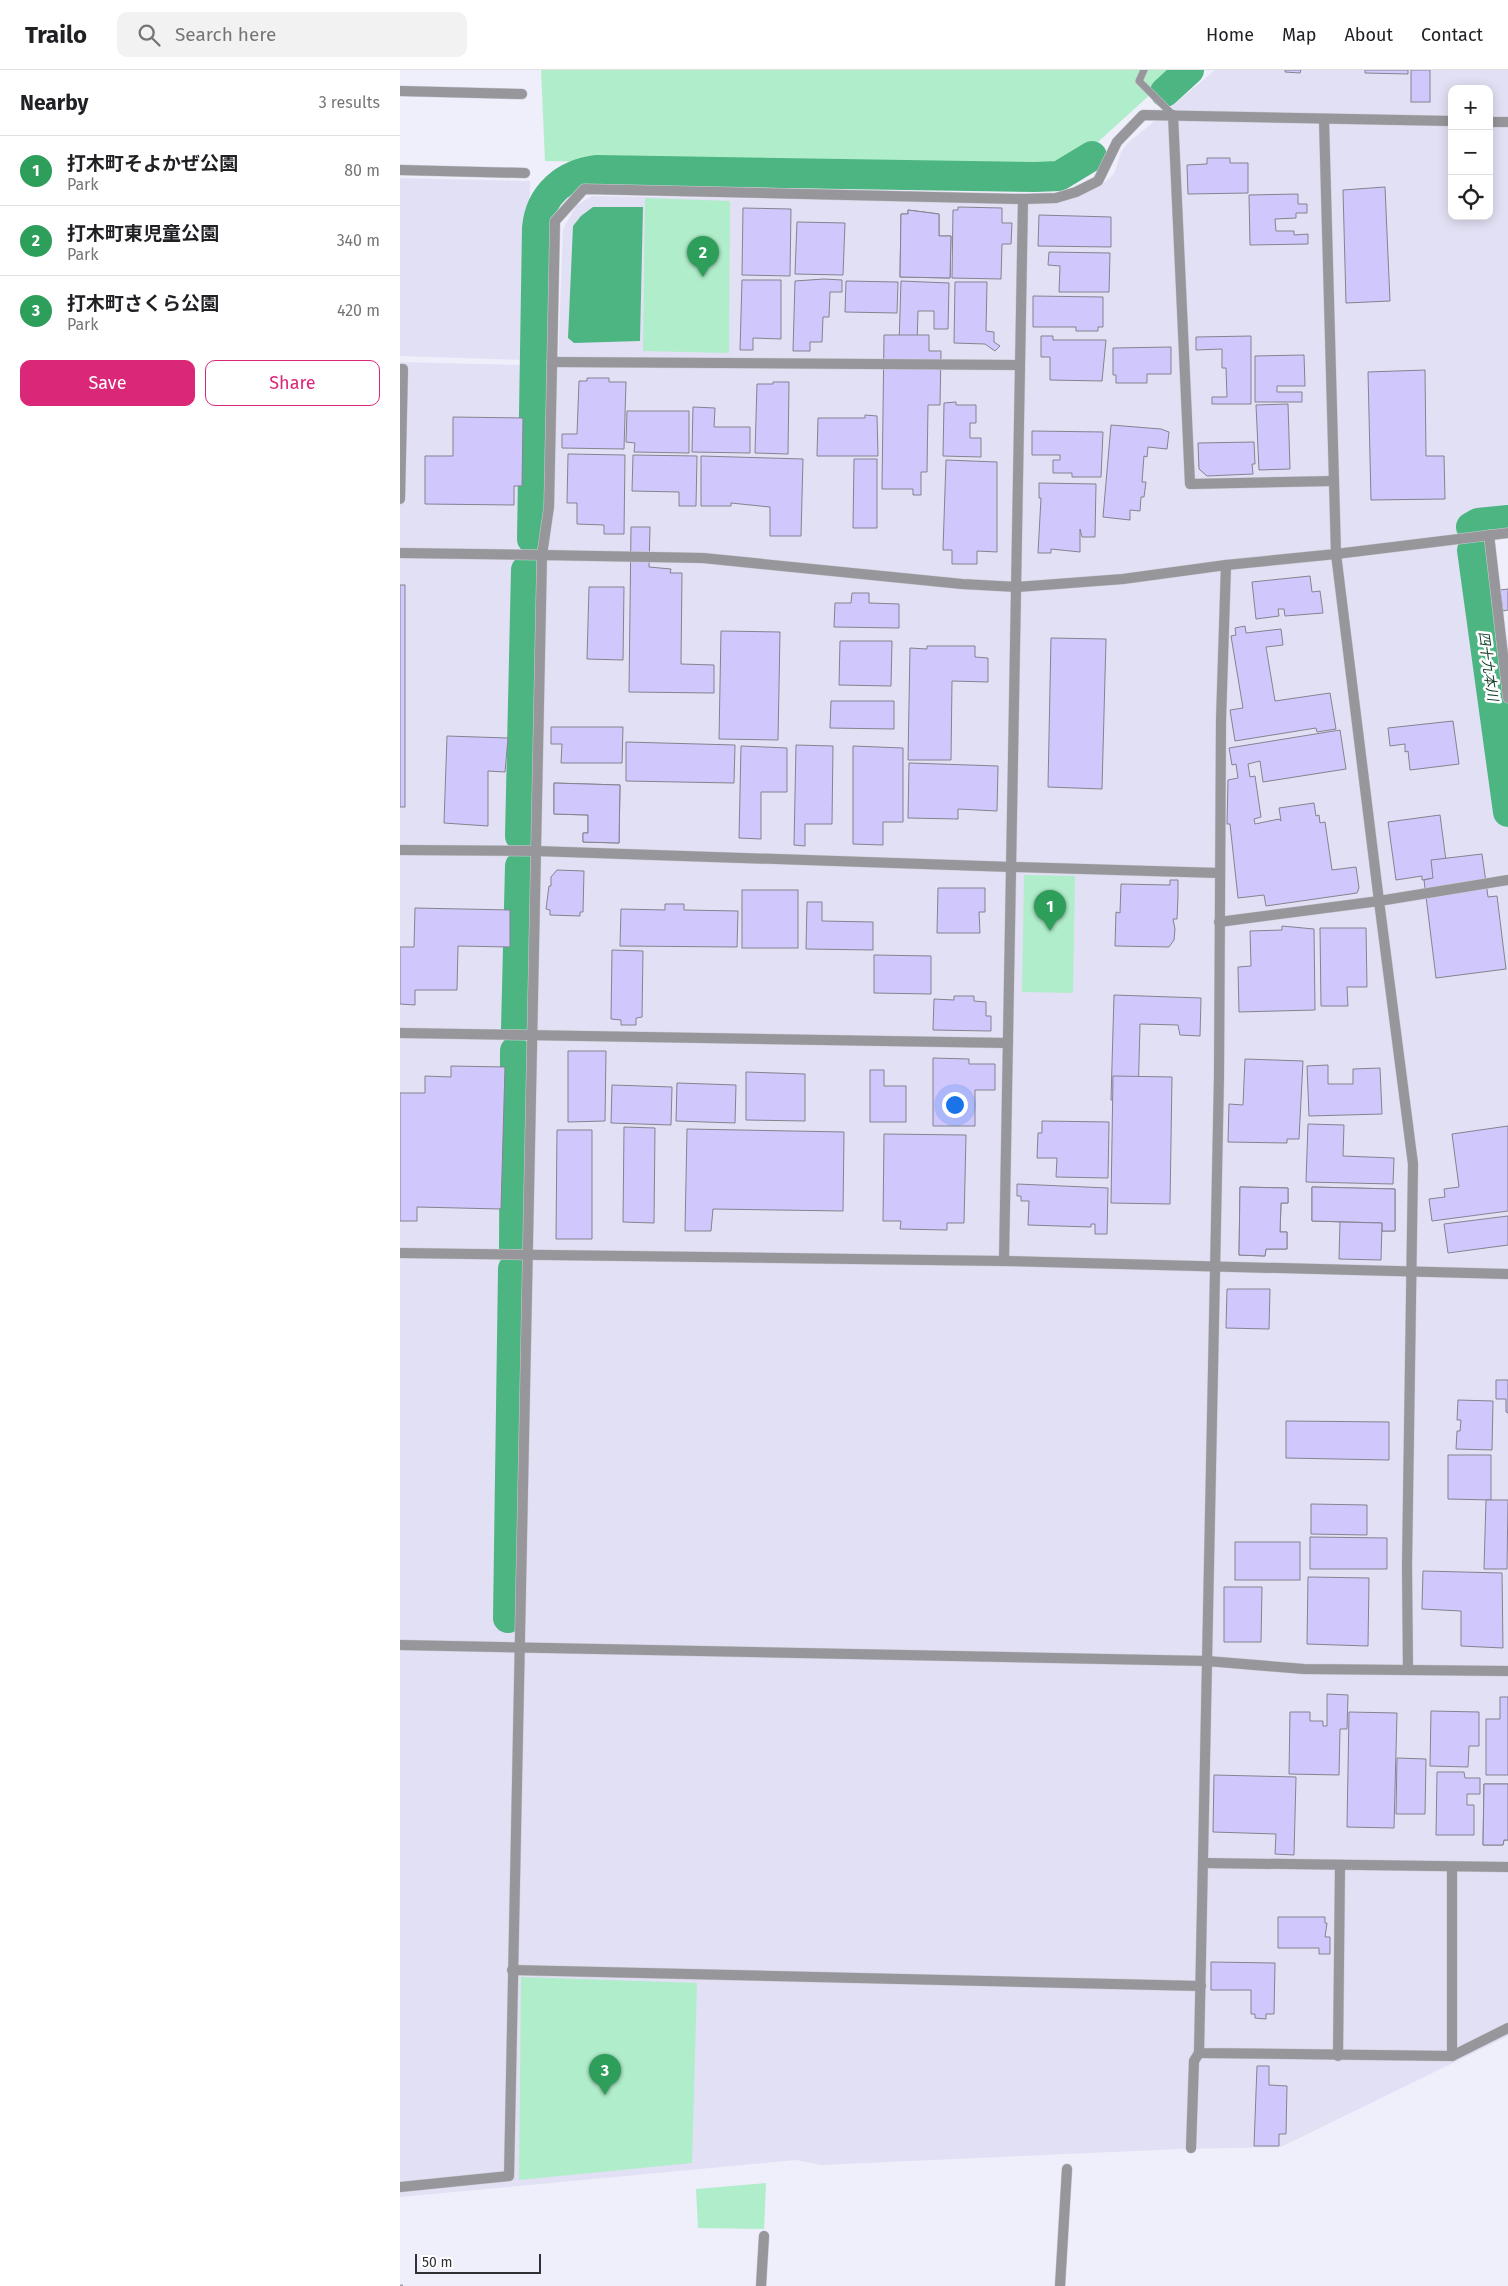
<!DOCTYPE html>
<meta charset="utf-8">
<style>
:root{--surface:#fff;--page:#f2f2f2;--text:#202124;--muted:#757577;--line:#e0e0e0;--accent:#db2777}
body{margin:0;font-family:"Fira Sans","Noto Sans JP",sans-serif;background:var(--page);color:var(--text)}
.controls{position:absolute;right:15px;top:15px;display:grid;overflow:hidden;border-radius:10px;box-shadow:0 2px 12px #0003}
.controls button{width:45px;height:45px;display:grid;place-items:center;padding:0;border:0;border-bottom:1px solid var(--line);background:var(--surface);color:var(--text);font:25px sans-serif}
.scale{position:absolute;left:15px;bottom:12px;width:126px;box-sizing:border-box;padding-left:5px;border:2px solid #313035;border-top:0;font-size:14px;line-height:18px;white-space:nowrap;color:#313035;-webkit-text-stroke:4px #fff;paint-order:stroke}
.you{position:absolute;left:554px;top:1034px;width:18px;height:18px;margin:-12px;border:4px solid #fff;border-radius:50%;background:#1a73e8;box-shadow:0 0 0 8px #1a73e833}
.badge{display:grid;place-items:center;width:32px;height:32px;border-radius:50%;background:var(--accent);color:#fff;font-size:16px;font-weight:700}
.pin{position:absolute;translate:-50% -41px;filter:drop-shadow(0 1px 2px #0008)}
.pin::after{content:'';position:absolute;top:26px;width:18px;height:15px;background:inherit;clip-path:polygon(0 0,100% 0,50% 100%)}
.list{margin:0;padding:0;list-style:none}
h2{display:flex;justify-content:space-between;align-items:center;height:65px;margin:0;padding:0 20px;font-size:21px}
h2 small{font-size:16px;font-weight:400;color:var(--muted)}
.list li{display:grid;grid-template-columns:32px 1fr auto;gap:15px;align-items:center;box-sizing:border-box;height:70px;padding:0 20px;border-top:1px solid var(--line)}
.list b{display:block;font-size:19px;white-space:nowrap}
.list p{margin:0;font-size:16px;white-space:nowrap;color:var(--muted)}
.list em{font-size:16px;font-style:normal;color:var(--muted)}
.actions{display:flex;gap:10px;padding:15px 20px}
.actions a{flex:1;padding:11px 0;border:1px solid var(--accent);border-radius:10px;text-align:center;font-size:18px;color:var(--accent)}
.actions .main{background:var(--accent);color:#fff}
.icon{flex:none;width:28px;height:28px;fill:none;stroke:currentColor;stroke-width:2;stroke-linecap:round;stroke-linejoin:round}
.map{position:relative;flex:none;width:1108px;height:2216px;overflow:hidden}
header{display:flex;align-items:center;gap:30px;box-sizing:border-box;height:70px;padding:0 25px;background:var(--surface);border-bottom:1px solid var(--line)}
header strong{font-size:24px}
nav{display:flex;gap:28px;margin-inline-start:auto;font-size:18px}
.search{width:350px;height:45px;background:var(--page);display:flex;align-items:center;gap:12px;box-sizing:border-box;padding:0 18px;border-radius:10px;color:var(--muted);font-size:19px}
main{display:flex}
aside{flex:1;background:var(--surface)}
.map>svg:first-child{display:block}
.built{fill:#e2e0f4;fill-rule:evenodd}
.green{fill:#b0edca}
.water{fill:#4db582}
.lines{fill:none;stroke-linecap:round;stroke-linejoin:round}
.river{stroke:#4db582;stroke-width:30}
.building{fill:#d0c8fd;stroke:#84838e}
.service-casing{stroke:#cdccd7;stroke-width:8}
.minor-casing{stroke:#cdccd7;stroke-width:11}
.tertiary-casing{stroke:#cdccd7;stroke-width:11}
.path{stroke:#a1a0aa;stroke-width:3;stroke-dasharray:5 2.5;stroke-linecap:butt}
.service{stroke:#96969b;stroke-width:7}
.minor{stroke:#96969b;stroke-width:10}
.tertiary{stroke:#96969b;stroke-width:10}
.labels{text-anchor:middle;dominant-baseline:central;stroke-width:5;stroke-linejoin:round;paint-order:stroke}
.water-label{font-size:14px;font-style:italic;fill:#133f2a;stroke:#fff}
</style>
<header>
<strong>Trailo</strong>
<div class="search"><svg class="icon" aria-label="search" viewBox="0 0 24 24"><circle cx="10" cy="10" r="6"/><path d="M15 15l6 6"/></svg>Search here</div>
<nav><a>Home</a><a>Map</a><a>About</a><a>Contact</a></nav>
</header>
<main>
<aside>
<h2>Nearby<small>3 results</small></h2>
<ul class="list">
<li><span class="badge" style="background:#2e9e5b">1</span><div><b>打木町そよかぜ公園</b><p>Park</p></div><em>80 m</em></li>
<li><span class="badge" style="background:#2e9e5b">2</span><div><b>打木町東児童公園</b><p>Park</p></div><em>340 m</em></li>
<li><span class="badge" style="background:#2e9e5b">3</span><div><b>打木町さくら公園</b><p>Park</p></div><em>420 m</em></li>
</ul>
<div class="actions"><a class="main">Save</a><a>Share</a></div>
</aside>
<div class="map">
<svg width="1108" height="2216" viewBox="0 0 1108 2216">
<rect width="100%" height="100%" fill="#efeefb"/>
<g class="built">
<path d="M815,0H1108V456L1091,459L1108,605V1966L881,2077L780,2079L421,2095L396,2090L0,2127V292L158,296L163,159L176,136L192,126L645,133L700,116L714,104L721,82L728,73ZM1052,19H1089V146H1052Z"/>
<polygon points="0,108 130,111 125,290 0,286"/>
</g>
<g class="green">
<polygon points="141,0 777,0 688,81 660,99 145,91"/>
<polygon points="245,128 330,131 329,283 243,281"/>
<polygon points="624,805 675,806 673,923 622,922"/>
<polygon points="121,1907 297,1913 292,2093 119,2110"/>
<polygon points="366,2113 364,2159 298,2158 296,2119"/>
</g>
<polygon class="water" points="193,137 243,137 240,271 174,273 168,268 173,156 181,146"/>
<g class="lines">
<g class="river">
<polyline points="765,22 789,0"/>
<polyline points="1071,457 1078,453 1108,450"/>
<path d="M132,469L137,158C140,124 165,104 197,100L635,107L659,106L692,86"/>
<polyline points="1072,480 1108,742"/>
<polyline points="120,766 126,500"/>
<polyline points="116,959 120,796"/>
<polyline points="114,1178 115,981"/>
<polyline points="108,1548 113,1199"/>
</g>
</g>
<g class="building">
<polygon points="885,0 901,0 900,3 885,2"/>
<polygon points="965,0 1008,0 1008,4 965,3"/>
<rect x="1011" y="0" width="19" height="32"/>
<polygon points="807,88 830,88 830,93 848,93 848,123 788,124 787,95 807,94"/>
<polygon points="985,117 990,231 946,233 943,120"/>
<polygon points="898,124 898,134 907,134 907,143 896,143 896,148 875,149 876,161 894,161 894,165 908,164 908,174 850,175 849,125"/>
<polygon points="558,137 602,138 602,153 612,153 611,174 602,174 601,209 552,208 553,140 558,140"/>
<polygon points="343,138 391,139 390,206 342,205"/>
<polygon points="508,140 539,144 539,166 551,166 550,208 500,207 501,144 508,144"/>
<polygon points="508,140 539,144 539,166 551,166 550,208 500,207 501,144 508,144"/>
<polygon points="639,145 711,147 711,177 638,176"/>
<polygon points="397,152 445,153 443,205 395,204"/>
<polygon points="649,182 710,183 709,222 659,222 660,196 648,195"/>
<polygon points="424,209 442,210 442,222 430,222 429,247 423,247 422,272 410,272 410,281 393,281 395,211"/>
<polygon points="342,210 381,210 381,269 353,268 353,280 340,280"/>
<polygon points="446,211 498,212 497,243 445,242"/>
<polygon points="501,211 549,213 548,259 534,259 534,241 518,241 517,275 499,274"/>
<polygon points="555,212 587,212 586,261 594,262 594,272 600,276 595,281 585,274 554,273"/>
<polygon points="633,226 703,227 703,257 698,257 698,261 676,261 676,257 633,257"/>
<polygon points="484,265 529,265 529,281 541,281 540,335 528,335 527,402 521,402 521,425 513,425 513,419 482,419"/>
<polygon points="641,266 653,266 653,270 706,270 702,311 650,310 650,287 641,287"/>
<polygon points="851,266 851,334 812,334 812,327 827,327 826,298 822,298 822,279 796,280 796,267"/>
<polygon points="771,277 771,304 747,304 747,313 716,313 716,305 713,305 713,278"/>
<polygon points="904,285 905,316 877,316 877,322 902,322 902,332 855,332 855,286"/>
<polygon points="1025,300 1026,386 1044,386 1045,429 971,430 968,302"/>
<polygon points="187,308 209,308 209,312 226,312 224,379 162,378 162,364 177,364 179,311 187,311"/>
<polygon points="373,312 389,312 388,384 355,383 357,314 373,314"/>
<polygon points="556,332 556,335 576,335 576,353 570,353 570,368 581,368 581,387 543,386 544,333"/>
<polygon points="888,334 890,399 859,400 856,335"/>
<polygon points="293,337 315,338 314,357 350,357 350,383 292,382"/>
<polygon points="227,341 289,341 289,383 234,382 235,373 226,372"/>
<polygon points="465,345 477,346 478,386 417,386 418,348 465,348"/>
<polygon points="53,347 123,348 122,416 114,416 114,435 25,434 25,386 53,386"/>
<polygon points="711,355 761,359 769,362 767,379 748,377 747,387 744,386 742,412 746,412 744,427 741,427 740,441 730,440 730,450 703,447"/>
<polygon points="632,361 703,362 701,407 672,407 672,403 653,403 653,390 660,390 660,385 632,385"/>
<polygon points="854,372 855,394 852,394 853,404 807,406 799,399 798,373"/>
<polygon points="168,384 225,385 224,464 204,464 204,455 177,454 177,433 167,433"/>
<polygon points="233,385 297,386 296,436 279,436 279,422 232,421"/>
<polygon points="301,386 403,389 401,466 370,466 370,437 331,433 331,436 301,436"/>
<polygon points="454,389 477,389 477,458 453,458"/>
<polygon points="546,390 597,392 597,482 577,481 577,494 552,494 552,480 543,480"/>
<polygon points="639,413 696,414 695,467 682,467 680,459 680,482 651,479 651,483 638,483 641,428 639,428"/>
<polygon points="231,457 250,457 249,497 271,499 270,503 282,503 281,594 314,595 314,623 229,622"/>
<polygon points="910,506 912,522 920,521 923,543 885,546 884,539 878,539 879,546 856,549 852,512"/>
<rect x="0" y="515" width="5" height="222"/>
<polygon points="189,517 224,517 223,590 187,589"/>
<polygon points="1108,519 1108,540 1103,541 1100,520"/>
<polygon points="452,523 469,523 469,533 499,534 499,558 434,557 435,533 451,533"/>
<polygon points="845,556 846,563 881,559 883,575 866,577 875,631 930,623 936,659 917,662 916,658 835,671 830,640 843,638 831,566 836,565 835,558"/>
<polygon points="321,561 380,562 378,670 319,669"/>
<polygon points="651,568 706,569 702,719 648,717"/>
<polygon points="440,571 492,571 491,616 439,615"/>
<polygon points="527,576 575,576 575,587 588,588 588,612 552,611 551,690 508,690 510,578 527,579"/>
<polygon points="431,631 494,631 494,659 430,658"/>
<polygon points="1053,651 1059,694 1010,700 1008,681 1005,682 1005,674 990,676 988,658"/>
<polygon points="151,657 223,657 222,693 161,693 162,674 151,674"/>
<polygon points="940,660 946,699 863,712 860,691 848,694 850,707 855,706 861,747 854,749 855,754 879,749 881,751 879,738 914,733 916,746 919,745 920,753 925,752 932,800 956,797 959,818 957,823 866,836 864,825 838,828 830,754 827,754 828,710 838,708 836,694 832,695 829,678"/>
<polygon points="47,666 108,668 105,702 88,701 88,756 44,753"/>
<polygon points="226,672 335,675 334,713 226,711"/>
<polygon points="396,675 433,676 432,754 405,754 405,776 394,775"/>
<polygon points="341,676 387,678 387,722 361,722 361,769 339,768"/>
<polygon points="453,676 503,678 503,752 483,752 483,775 453,774"/>
<polygon points="509,693 598,696 597,741 558,739 558,749 508,748"/>
<polygon points="154,713 220,715 219,773 183,772 183,763 188,763 188,745 154,744"/>
<polygon points="154,713 220,715 219,773 183,772 183,763 188,763 188,745 154,744"/>
<polygon points="1040,745 1048,806 1022,810 1022,806 996,810 988,752"/>
<polygon points="1082,784 1088,827 1097,826 1106,899 1036,908 1024,810 1033,808 1031,790"/>
<polygon points="157,800 184,801 183,842 180,842 180,846 150,845 150,840 146,839 149,816 151,816 151,807"/>
<polygon points="770,810 778,810 778,826 777,849 773,849 775,859 774,870 769,877 715,876 716,842 720,843 721,814 770,815"/>
<polygon points="538,818 585,818 585,842 579,842 580,863 537,863"/>
<rect x="342" y="820" width="56" height="58"/>
<polygon points="407,832 422,832 422,851 473,852 473,880 406,879"/>
<polygon points="265,834 284,834 284,840 338,841 337,877 220,876 221,839 265,840"/>
<polygon points="15,838 110,840 110,877 58,876 57,920 15,920 15,935 0,934 0,877 14,877"/>
<polygon points="882,856 914,859 915,940 839,942 838,897 851,896 850,861 882,860"/>
<polygon points="920,858 966,858 967,917 947,917 948,936 921,936"/>
<polygon points="212,880 243,881 242,947 236,948 236,955 221,955 221,950 211,949"/>
<polygon points="474,885 531,886 531,924 474,923"/>
<polygon points="714,925 801,928 800,966 780,965 778,955 740,954 738,1031 711,1030"/>
<polygon points="554,926 574,926 574,931 586,932 586,946 591,946 591,961 533,960 534,929 554,930"/>
<polygon points="168,981 206,981 205,1051 168,1052"/>
<polygon points="533,988 569,989 569,994 595,994 595,1020 575,1020 575,1056 533,1056"/>
<polygon points="845,989 903,991 899,1069 887,1069 887,1073 828,1072 829,1034 843,1035"/>
<polygon points="928,995 928,1014 953,1014 953,999 980,998 982,1044 909,1046 907,996"/>
<polygon points="51,996 105,997 101,1139 17,1137 17,1151 0,1151 0,1023 25,1023 25,1006 51,1007"/>
<polygon points="470,1000 484,1000 484,1016 506,1016 506,1052 470,1052"/>
<polygon points="346,1002 405,1004 405,1051 346,1050"/>
<polygon points="713,1006 772,1007 770,1134 711,1133"/>
<polygon points="277,1013 336,1015 335,1053 276,1051"/>
<polygon points="212,1015 272,1017 271,1055 211,1053"/>
<polygon points="642,1051 709,1052 708,1108 656,1107 657,1088 637,1088 638,1063 642,1063"/>
<polygon points="908,1054 944,1055 943,1086 994,1088 993,1114 906,1112"/>
<polygon points="1108,1056 1108,1141 1032,1151 1029,1129 1045,1127 1044,1119 1059,1117 1052,1064"/>
<polygon points="224,1057 255,1058 254,1153 223,1152"/>
<polygon points="287,1059 444,1062 443,1141 313,1139 311,1161 285,1161"/>
<polygon points="157,1060 192,1060 192,1169 156,1169"/>
<polygon points="484,1064 566,1065 564,1153 547,1153 547,1160 500,1159 501,1151 483,1151"/>
<polygon points="617,1114 708,1118 707,1164 695,1164 695,1154 691,1154 691,1157 628,1155 629,1131 621,1131 621,1126 617,1126"/>
<polygon points="840,1117 888,1118 888,1133 881,1133 880,1162 887,1162 887,1179 866,1179 865,1186 839,1185"/>
<polygon points="840,1117 888,1118 888,1133 881,1133 880,1162 887,1162 887,1179 866,1179 865,1186 839,1185"/>
<polygon points="912,1117 995,1119 995,1161 982,1161 982,1153 912,1151"/>
<polygon points="912,1117 995,1119 995,1161 982,1161 982,1153 912,1151"/>
<polygon points="1108,1146 1108,1175 1048,1183 1044,1154"/>
<polygon points="940,1152 982,1153 981,1190 939,1189"/>
<polygon points="827,1219 870,1219 869,1259 826,1258"/>
<polygon points="1096,1310 1108,1310 1108,1343 1106,1342 1106,1329 1096,1329"/>
<polygon points="1058,1330 1093,1331 1092,1380 1056,1379 1057,1361 1060,1361 1061,1350 1057,1350"/>
<polygon points="886,1351 989,1352 989,1390 886,1388"/>
<polygon points="1048,1385 1091,1385 1091,1430 1048,1429"/>
<polygon points="1086,1430 1108,1430 1107,1499 1084,1499"/>
<polygon points="911,1434 967,1435 967,1465 911,1464"/>
<polygon points="910,1467 987,1468 987,1499 910,1499"/>
<rect x="835" y="1472" width="65" height="38"/>
<polygon points="1023,1501 1102,1503 1103,1578 1061,1576 1061,1541 1022,1539"/>
<polygon points="908,1507 969,1508 968,1576 907,1574"/>
<polygon points="824,1517 862,1517 861,1572 824,1572"/>
<polygon points="927,1624 948,1625 947,1659 940,1659 939,1705 889,1704 890,1642 910,1642 910,1651 923,1651 923,1656 927,1656"/>
<polygon points="1100,1627 1108,1627 1108,1705 1086,1705 1086,1649 1100,1649"/>
<polygon points="1031,1641 1079,1642 1079,1676 1069,1676 1068,1697 1030,1696"/>
<polygon points="949,1642 997,1643 994,1758 947,1757"/>
<polygon points="997,1688 1026,1689 1025,1744 996,1744"/>
<polygon points="1037,1702 1064,1702 1065,1708 1080,1708 1080,1724 1067,1724 1067,1735 1074,1735 1074,1765 1036,1765"/>
<polygon points="814,1705 896,1707 894,1785 875,1784 876,1764 813,1762"/>
<polygon points="1084,1714 1108,1714 1108,1770 1104,1770 1103,1775 1083,1775"/>
<polygon points="1084,1714 1108,1714 1108,1770 1104,1770 1103,1775 1083,1775"/>
<polygon points="878,1847 925,1847 925,1853 927,1853 925,1867 930,1867 930,1884 919,1884 919,1878 878,1878"/>
<polygon points="811,1892 875,1893 874,1944 866,1944 866,1949 855,1948 855,1944 851,1944 851,1920 811,1920"/>
<polygon points="857,1996 869,1996 869,2015 887,2016 886,2064 879,2064 879,2076 854,2076"/>
</g>
<g class="lines">
<defs>
<polyline id="service" points="744,0 739,11 773,45"/>
<g id="minor">
<polyline points="0,21 122,24"/>
<polyline points="773,45 790,414 934,411"/>
<polyline points="0,100 125,103"/>
<polyline points="0,299 3,299 0,429"/>
<polyline points="1089,465 1108,628"/>
<polyline points="936,484 1108,463"/>
<polyline points="826,495 821,650 819,1006 799,1983 1052,1986 1108,1958"/>
<polyline points="612,797 819,803"/>
<polyline points="819,852 979,831"/>
<polyline points="1008,1599 1007,1496 1013,1094 979,831 1108,810"/>
<polyline points="804,1793 1108,1797"/>
<polyline points="938,1986 940,1795"/>
<polyline points="1052,1986 1052,1797"/>
<polyline points="791,2078 794,1991 799,1983"/>
<polyline points="361,2216 364,2166"/>
<polyline points="660,2216 667,2099"/>
</g>
<g id="tertiary">
<polyline points="924,50 936,484 979,831"/>
<polyline points="1089,52 1108,52"/>
<polyline points="152,292 619,295"/>
<polyline points="0,483 142,485 149,437 155,151 184,119 623,129 656,128 676,122 698,111 717,72 743,45 1052,51"/>
<polyline points="0,780 136,781 612,797"/>
<polyline points="0,963 608,973"/>
<polyline points="0,1183 604,1191 1108,1204"/>
<polyline points="604,1191 623,129"/>
<polyline points="0,1575 807,1591 904,1599 1108,1601"/>
<polyline points="112,1900 801,1916"/>
<polyline points="0,2117 109,2106 142,485 303,488 562,514 617,517 723,509 826,495 936,484"/>
</g>
</defs>
<use href="#service" class="service-casing"/>
<use href="#minor" class="minor-casing"/>
<use href="#tertiary" class="tertiary-casing"/>
<polyline class="path" points="0,2216 3,2216"/>
<use href="#service" class="service"/>
<use href="#minor" class="minor"/>
<use href="#tertiary" class="tertiary"/>
</g>
<g class="labels">
<g class="water-label">
<text transform="translate(1088 596) rotate(82)">四十九本川</text>
</g>
</g>
</svg>
<div class="controls">
<button>+</button>
<button>−</button>
<button><svg class="icon" aria-label="locate" viewBox="0 0 24 24"><circle cx="12" cy="12" r="6"/><path d="M12 2v4M12 18v4M2 12h4M18 12h4"/></svg></button>
</div>
<div class="scale">50 m</div>
<div class="you"></div>
<div class="pin badge" style="left:650px;top:861px;background:#2e9e5b">1</div>
<div class="pin badge" style="left:303px;top:207px;background:#2e9e5b">2</div>
<div class="pin badge" style="left:205px;top:2025px;background:#2e9e5b">3</div>
</div>
</main>
